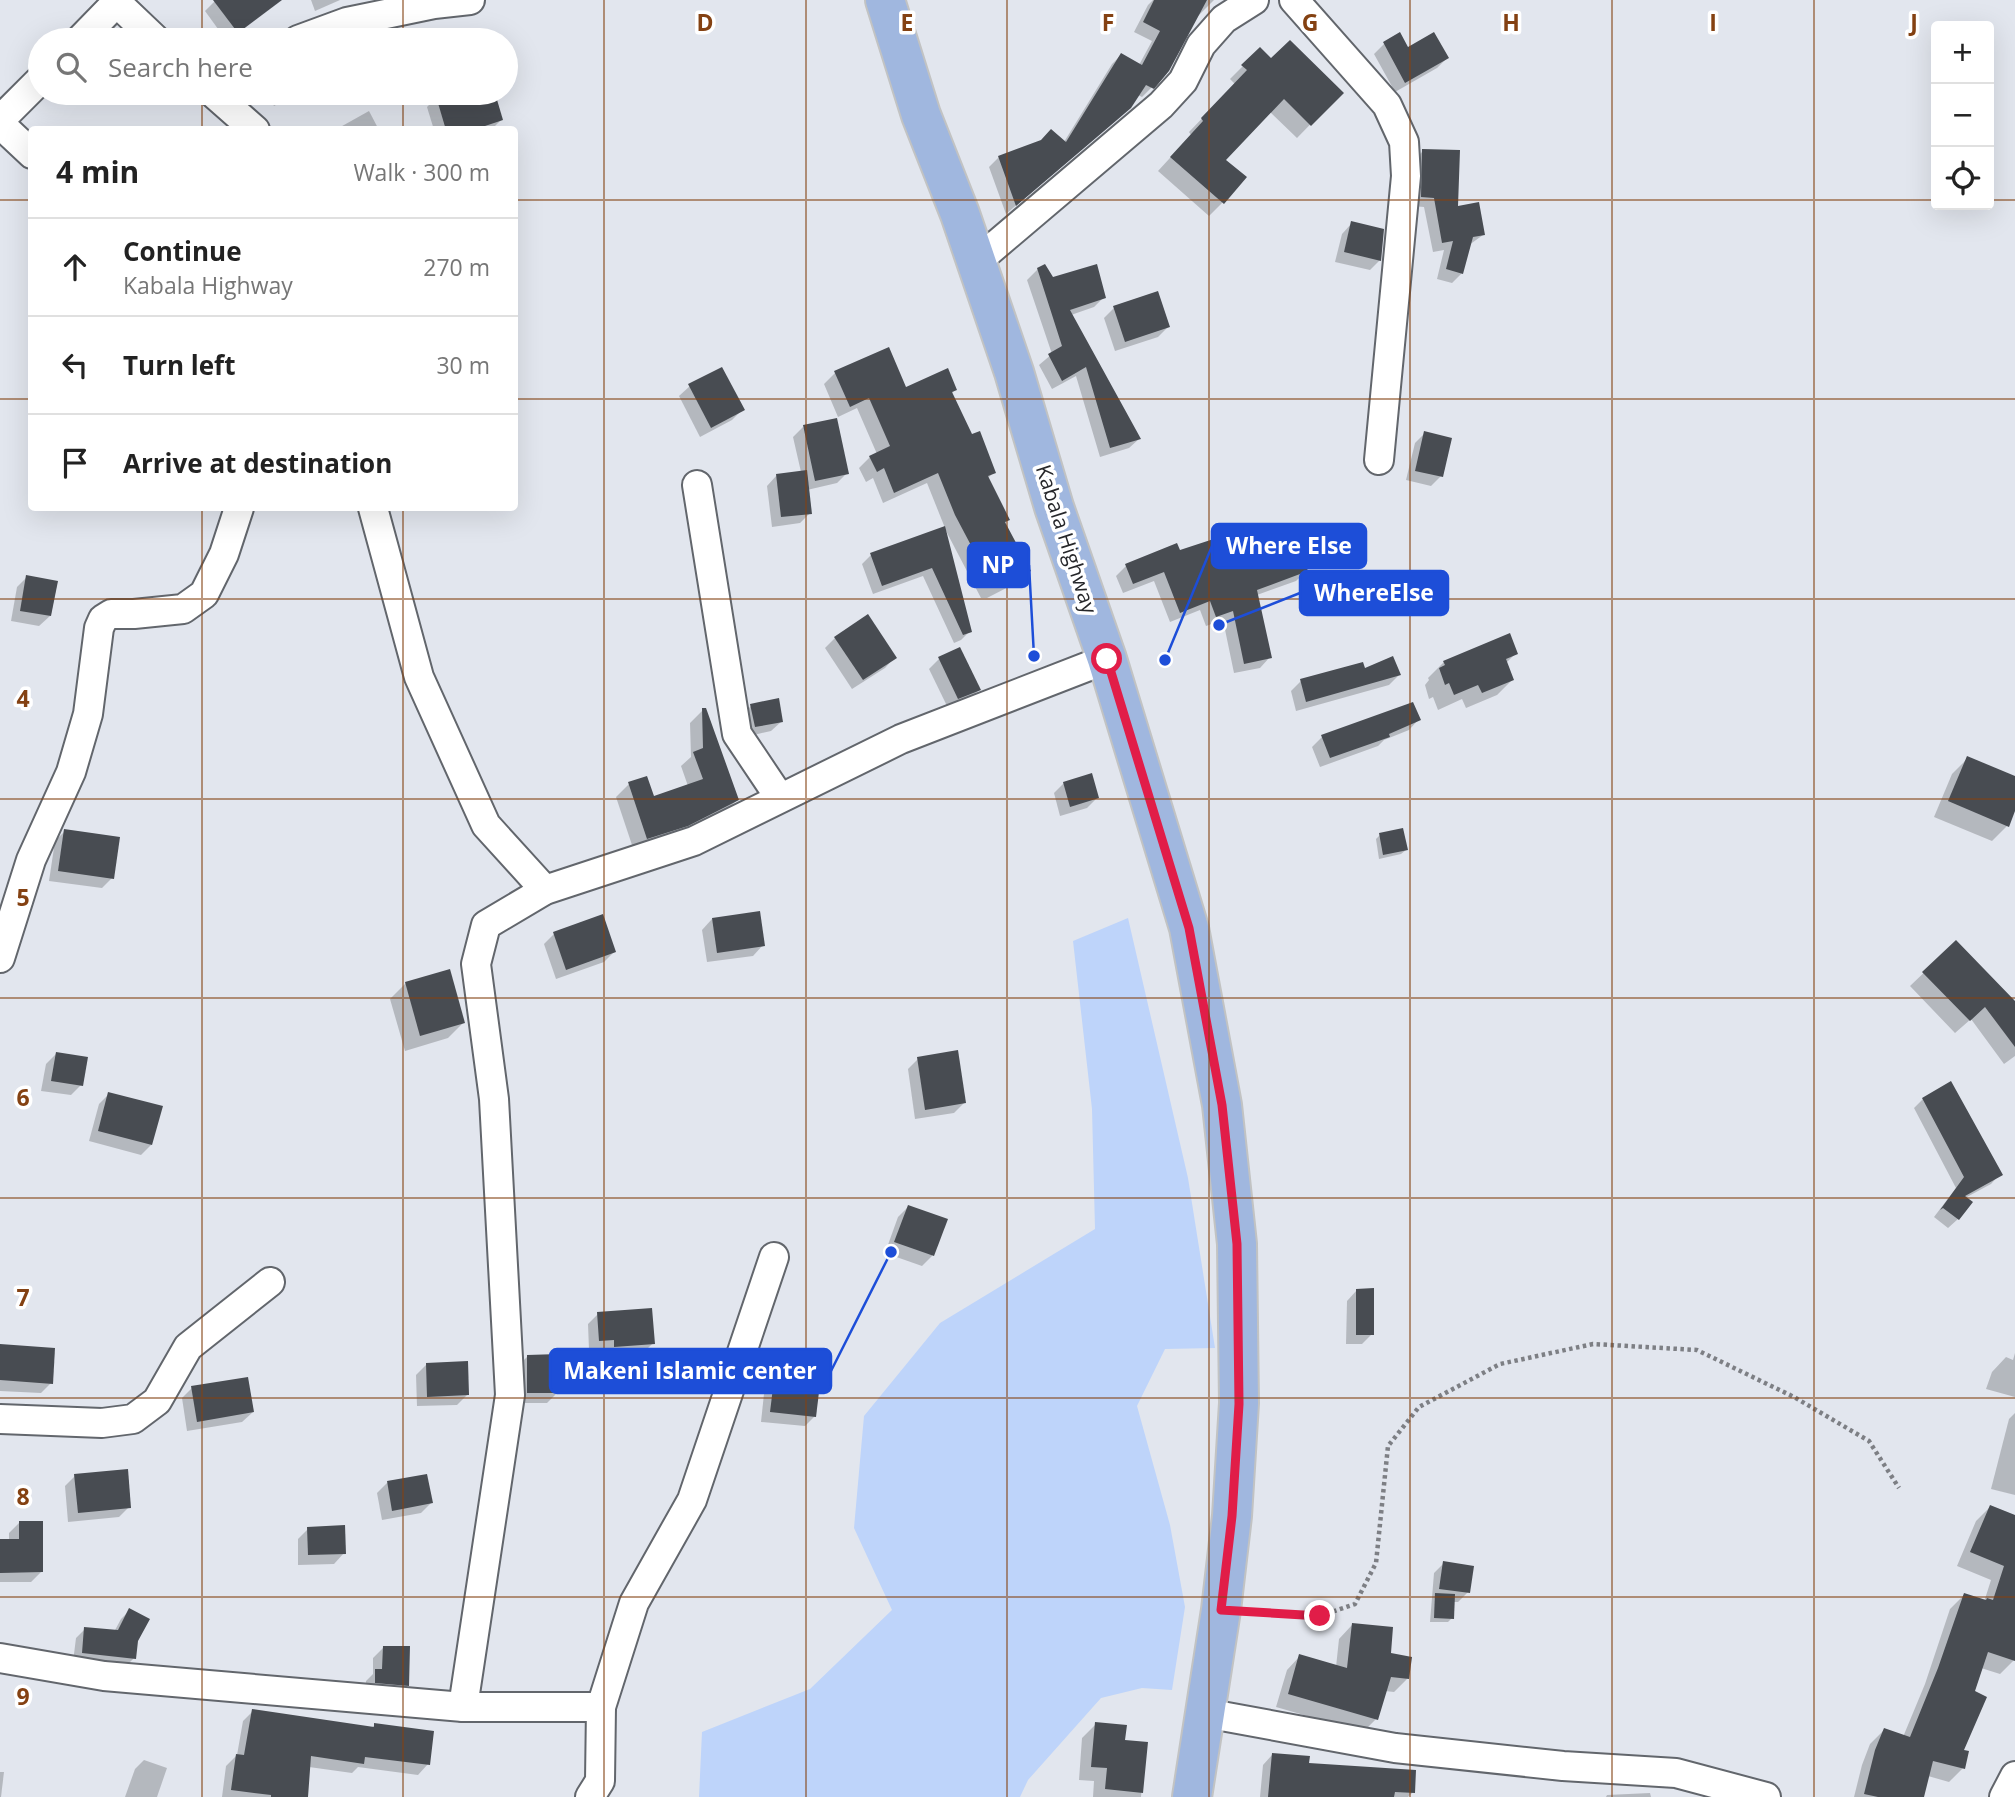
<!DOCTYPE html>
<meta charset="utf-8">
<style>
:root{--surface:#fff;--page:#f6f6f6;--text:#222;--muted:#767676;--line:#e0e0e0}
body{margin:0;font-family:"Open Sans",sans-serif;background:var(--page);color:var(--text)}
.controls{position:absolute;right:21px;top:21px;display:grid;overflow:hidden;border-radius:7px;box-shadow:0 7px 28px #0002}
.controls button{width:63px;height:63px;display:grid;place-items:center;padding:0;border:0;border-bottom:2px solid var(--line);background:var(--surface);color:var(--text);font:35px sans-serif}
.stop{position:absolute;width:21px;height:21px;margin:-16px;border:5px solid #e11d48;border-radius:50%;background:#fff}
.stop.end{background:#e11d48;border-color:#fff;box-shadow:0 2px 7px #0008}
.list{margin:0;padding:0;list-style:none}
h2{display:flex;justify-content:space-between;align-items:center;height:91px;margin:0;padding:0 28px;font-size:30px}
h2 small{font-size:23px;font-weight:400;color:var(--muted)}
.list li{display:grid;grid-template-columns:46px 1fr auto;gap:21px;align-items:center;box-sizing:border-box;height:98px;padding:0 28px;border-top:2px solid var(--line)}
.list b{display:block;font-size:26px;white-space:nowrap}
.list p{margin:0;font-size:23px;white-space:nowrap;color:var(--muted)}
.list em{font-size:23px;font-style:normal;color:var(--muted)}
.icon{flex:none;width:38px;height:38px;fill:none;stroke:currentColor;stroke-width:2;stroke-linecap:round;stroke-linejoin:round}
.map{position:relative;flex:none;width:2015px;height:1797px;overflow:hidden}
.search{position:absolute;background:var(--surface);box-shadow:0 7px 28px #0002;left:28px;top:28px;width:490px;height:77px;display:flex;align-items:center;gap:18px;box-sizing:border-box;padding:0 24px;border-radius:38px;color:var(--muted);font-size:26px}
.panel{position:absolute;background:var(--surface);box-shadow:0 7px 28px #0002;left:28px;top:126px;width:490px;height:385px;border-radius:7px}
.map>svg:first-child{display:block}
.green{fill:#bed4fa}
.shadow{fill:#0003}
.building{fill:#484c52}
.lines{fill:none;stroke-linecap:round;stroke-linejoin:round}
.street-casing{stroke:#62666c;stroke-width:32}
.primary-casing{stroke:#c2c3c3;stroke-width:42}
.path{stroke:#7d7f84;stroke-width:4.5;stroke-dasharray:3.5 3.5;stroke-linecap:butt}
.street{stroke:#fff;stroke-width:28}
.primary{stroke:#a0b7df;stroke-width:38}
.route{stroke:#e11d48;stroke-width:9}
.grid{fill:none;stroke:#844112;stroke-width:2;stroke-opacity:0.55}
.labels{text-anchor:middle;dominant-baseline:central;stroke-width:7;stroke-linejoin:round;paint-order:stroke}
.street-label{font-size:21px;fill:#26272a;stroke:#fff}
.grid-label{font-size:23px;text-anchor:middle;font-weight:bold;fill:#844112;stroke:#fff;stroke-width:7;stroke-linejoin:round;paint-order:stroke}
.leader{fill:none;stroke:#1d4ed8;stroke-width:2.5}
.callout-dot{fill:#1d4ed8;stroke:#fff;stroke-width:2.5}
.callout{fill:#1d4ed8;stroke:#1d4ed8;stroke-width:2.5}
.callout-label{font-size:23px;text-anchor:middle;font-weight:bold;fill:#fff}
</style>
<div class="map">
<svg width="2015" height="1797" viewBox="0 0 2015 1797">
<rect width="100%" height="100%" fill="#e2e6ee"/>
<polygon class="green" points="1128,918 1188,1178 1215,1348 1165,1349 1137,1406 1170,1525 1185,1607 1172,1690 1142,1688 1101,1698 1028,1780 1020,1797 699,1797 702,1732 810,1689 892,1610 854,1528 864,1416 940,1323 1095,1229 1092,1109 1073,941"/>
<g class="shadow">
<polygon points="216,0 280,0 229,40 226,40 205,11"/>
<polygon points="311,0 340,0 315,11"/>
<polygon points="1153,0 1214,0 1195,19 1152,87 1142,97 1138,95 1119,118 1006,214 989,167 999,157 1040,142 1064,142 1112,64 1121,55 1139,65 1152,41 1134,32 1148,5"/>
<polygon points="1399,35 1408,50 1447,58 1437,68 1395,92 1374,54 1384,44"/>
<polygon points="1260,49 1271,61 1341,93 1297,138 1270,112 1224,160 1222,203 1209,216 1158,171 1191,135 1189,132 1235,84 1230,79"/>
<polygon points="267,93 298,93 274,106"/>
<polygon points="449,93 493,93 501,120 491,130 434,130 427,107 437,97"/>
<polygon points="369,111 379,130 335,130"/>
<polygon points="1423,151 1456,208 1483,235 1469,245 1462,273 1452,283 1437,279 1444,250 1433,252 1424,207 1412,206 1413,161"/>
<polygon points="1352,223 1380,260 1370,270 1335,262 1342,234"/>
<polygon points="1038,269 1052,279 1104,297 1094,307 1071,315 1139,439 1129,448 1100,457 1076,376 1052,389 1039,365 1052,354 1027,280"/>
<polygon points="1114,308 1168,327 1158,337 1115,351 1104,318"/>
<polygon points="835,373 906,389 955,390 951,394 971,436 994,472 987,479 1008,520 1004,524 1029,571 1018,582 987,598 981,598 945,529 970,631 961,640 954,643 923,576 873,594 862,564 871,555 945,528 927,483 883,503 873,478 866,482 859,468 870,457 877,454 857,408 838,417 824,384"/>
<polygon points="690,386 742,410 732,420 700,437 679,396"/>
<polygon points="803,427 847,473 837,483 807,490 810,513 800,523 772,527 767,486 777,475 801,472 793,437"/>
<polygon points="1425,433 1441,476 1431,486 1406,480 1415,443"/>
<polygon points="1179,552 1247,566 1306,571 1296,581 1257,595 1270,657 1260,668 1234,673 1223,620 1206,626 1200,610 1170,622 1154,581 1123,593 1116,576 1126,566"/>
<polygon points="27,577 50,616 39,626 11,621 17,587"/>
<polygon points="1509,636 1516,653 1506,663 1512,680 1497,695 1466,708 1462,699 1438,710 1433,697 1429,699 1425,685 1429,680 1428,678 1444,662"/>
<polygon points="835,638 895,657 885,668 852,689 825,648"/>
<polygon points="939,659 979,690 969,700 948,708 929,669"/>
<polygon points="1399,675 1389,685 1296,711 1291,691 1301,681"/>
<polygon points="751,706 782,721 771,731 745,737 741,716"/>
<polygon points="703,710 737,800 724,813 673,838 634,851 616,797 629,784 646,778 653,798 688,786 681,766 691,757 690,723"/>
<polygon points="1419,719 1409,730 1384,740 1378,746 1320,767 1312,747 1322,737"/>
<polygon points="1968,758 2015,778 2015,807 2007,826 1992,841 1934,817 1952,774"/>
<polygon points="1064,783 1097,798 1087,808 1060,816 1054,793"/>
<polygon points="65,831 112,878 102,888 49,881 55,841"/>
<polygon points="1380,835 1406,850 1401,854 1379,859 1376,839"/>
<polygon points="712,919 763,945 753,956 707,962 702,930"/>
<polygon points="554,934 614,952 604,962 556,979 544,944"/>
<polygon points="1956,942 2015,1002 2015,1056 2004,1064 1971,1019 1955,1033 1910,986"/>
<polygon points="406,983 463,1023 448,1038 405,1051 390,999"/>
<polygon points="56,1054 81,1085 71,1095 41,1091 46,1064"/>
<polygon points="918,1059 964,1103 954,1113 915,1119 908,1069"/>
<polygon points="109,1094 151,1145 141,1155 89,1141 99,1104"/>
<polygon points="1923,1099 2000,1174 1991,1184 1965,1198 1958,1219 1948,1228 1934,1217 1956,1188 1914,1108"/>
<polygon points="908,1207 945,1220 932,1256 922,1266 885,1253 898,1217"/>
<polygon points="1357,1290 1372,1334 1362,1344 1346,1344 1347,1301"/>
<polygon points="598,1314 653,1343 643,1353 605,1356 604,1349 589,1350 588,1324"/>
<polygon points="0,1346 51,1383 41,1393 0,1391"/>
<polygon points="2015,1353 2015,1397 1986,1389 1992,1372 2006,1357 2013,1360"/>
<polygon points="528,1356 557,1393 547,1403 518,1403 518,1366"/>
<polygon points="776,1364 815,1416 805,1426 761,1422 766,1375"/>
<polygon points="426,1365 468,1394 457,1405 417,1406 416,1375"/>
<polygon points="192,1388 253,1412 242,1422 187,1431 182,1398"/>
<polygon points="2015,1413 2015,1495 1991,1489 2009,1419"/>
<polygon points="75,1476 129,1507 119,1517 68,1522 65,1486"/>
<polygon points="387,1483 431,1503 421,1513 382,1520 377,1493"/>
<polygon points="1990,1507 2015,1517 2014,1660 2000,1674 1981,1668 1973,1692 1961,1751 1963,1768 1949,1782 1928,1776 1922,1797 1854,1797 1862,1765 1870,1744 1884,1730 1903,1737 1925,1684 1950,1609 1964,1595 1984,1602 1991,1580 1957,1566 1976,1521"/>
<polygon points="19,1523 41,1572 31,1582 0,1582 0,1541 9,1541 9,1533"/>
<polygon points="308,1529 344,1553 334,1564 298,1565 298,1539"/>
<polygon points="1444,1563 1468,1592 1458,1602 1453,1602 1452,1618 1448,1622 1430,1622 1434,1573"/>
<polygon points="130,1610 136,1641 134,1658 125,1667 73,1662 76,1638 85,1629 114,1632 121,1619"/>
<polygon points="1352,1625 1389,1655 1407,1679 1394,1692 1385,1691 1376,1719 1363,1732 1276,1707 1287,1670 1300,1656 1336,1667 1339,1639"/>
<polygon points="383,1648 408,1685 398,1695 365,1692 366,1681 373,1674 373,1658"/>
<polygon points="253,1711 371,1728 375,1725 428,1764 418,1775 358,1767 352,1773 309,1767 306,1797 222,1797 226,1766 237,1755 243,1721"/>
<polygon points="1096,1724 1123,1742 1146,1744 1141,1797 1093,1797 1094,1781 1079,1780 1082,1738"/>
<polygon points="1272,1755 1308,1765 1413,1792 1408,1797 1260,1797 1263,1765"/>
<polygon points="144,1760 167,1768 157,1797 125,1797 135,1769"/>
<polygon points="0,1772 4,1772 1,1797 0,1797"/>
<polygon points="1650,1793 1651,1797 1606,1797 1607,1795"/>
</g>
<g class="building">
<polygon points="213,0 282,0 238,33"/>
<polygon points="1154,0 1207,0 1169,71 1154,89 1146,85 1131,108 1016,206 998,156 1041,140 1051,129 1066,142 1121,53 1142,65 1160,31 1143,22"/>
<polygon points="1400,32 1408,47 1434,32 1449,58 1405,83 1383,42"/>
<polygon points="1290,40 1344,93 1311,126 1284,99 1226,160 1247,177 1224,204 1170,157 1203,121 1201,118 1247,70 1241,65 1260,47 1271,58"/>
<polygon points="435,93 495,93 503,120 473,130 446,130"/>
<polygon points="1422,149 1460,150 1458,206 1479,202 1485,235 1473,237 1463,274 1446,269 1453,241 1442,243 1434,198 1421,197"/>
<polygon points="1351,221 1384,229 1381,261 1344,252"/>
<polygon points="1045,264 1053,277 1097,264 1106,298 1070,310 1141,439 1110,448 1086,367 1062,381 1048,354 1062,346 1037,268"/>
<polygon points="1158,291 1170,327 1125,342 1113,306"/>
<polygon points="889,347 906,387 948,368 957,390 952,392 972,434 980,431 996,473 988,476 1010,520 1005,522 1031,571 1000,587 993,587 955,515 938,473 894,493 884,468 877,472 869,456 890,446 869,398 850,407 834,371"/>
<polygon points="722,367 745,410 711,428 688,384"/>
<polygon points="837,418 849,474 815,481 803,425"/>
<polygon points="1424,431 1452,438 1443,477 1415,471"/>
<polygon points="807,470 812,514 781,517 776,474"/>
<polygon points="945,526 972,632 963,635 932,568 882,586 870,553"/>
<polygon points="1238,531 1249,563 1298,544 1308,571 1257,590 1272,658 1244,664 1233,611 1216,617 1210,601 1180,613 1164,572 1133,584 1125,564 1177,543 1180,550"/>
<polygon points="26,575 58,581 51,616 20,611"/>
<polygon points="868,614 897,658 863,680 834,637"/>
<polygon points="1510,633 1518,654 1506,659 1514,680 1482,693 1478,685 1454,695 1449,683 1445,685 1439,668 1445,665 1443,661"/>
<polygon points="960,647 981,690 958,699 938,657"/>
<polygon points="1393,656 1401,675 1306,702 1300,679 1363,662 1365,668"/>
<polygon points="779,698 783,722 755,727 750,704"/>
<polygon points="1413,702 1421,720 1389,734 1390,737 1330,758 1321,735"/>
<polygon points="702,708 706,708 739,800 688,826 647,839 628,782 647,776 654,796 703,779 693,752 703,748"/>
<polygon points="1967,756 2015,776 2015,811 2009,827 1948,801"/>
<polygon points="1092,773 1099,798 1070,807 1063,782"/>
<polygon points="1403,828 1408,850 1383,855 1379,833"/>
<polygon points="64,829 120,837 114,879 58,871"/>
<polygon points="760,911 765,946 717,953 712,918"/>
<polygon points="603,914 616,952 566,970 553,932"/>
<polygon points="1956,940 2015,1001 2015,1047 1985,1007 1970,1021 1922,972"/>
<polygon points="450,969 465,1023 420,1036 405,982"/>
<polygon points="958,1050 966,1103 925,1110 917,1057"/>
<polygon points="56,1052 88,1057 83,1086 51,1081"/>
<polygon points="1951,1081 2003,1175 1965,1196 1973,1202 1959,1220 1943,1208 1940,1210 1964,1177 1922,1098"/>
<polygon points="108,1092 163,1106 152,1145 98,1131"/>
<polygon points="908,1205 948,1219 934,1256 894,1242"/>
<polygon points="1374,1288 1374,1335 1356,1335 1356,1289"/>
<polygon points="652,1308 655,1344 614,1347 614,1340 599,1341 597,1312"/>
<polygon points="0,1344 55,1348 53,1384 0,1380"/>
<polygon points="559,1354 559,1393 527,1393 527,1355"/>
<polygon points="468,1361 469,1395 427,1397 426,1363"/>
<polygon points="776,1363 822,1367 816,1417 770,1412"/>
<polygon points="248,1377 254,1412 197,1422 191,1386"/>
<polygon points="128,1469 131,1508 78,1513 74,1474"/>
<polygon points="427,1474 433,1503 392,1511 387,1481"/>
<polygon points="1990,1505 2015,1515 2015,1661 1988,1652 1975,1691 1987,1697 1964,1750 1969,1751 1965,1769 1933,1761 1924,1797 1878,1797 1864,1794 1875,1750 1884,1728 1910,1737 1938,1668 1964,1593 1986,1600 1987,1598 1993,1600 2004,1566 1970,1552"/>
<polygon points="19,1521 43,1521 43,1572 0,1573 0,1539 19,1539"/>
<polygon points="345,1525 346,1554 308,1555 307,1527"/>
<polygon points="1443,1561 1474,1566 1470,1593 1439,1589"/>
<polygon points="1435,1593 1455,1594 1454,1619 1434,1618"/>
<polygon points="129,1608 150,1619 138,1641 136,1659 82,1653 84,1627 118,1630"/>
<polygon points="1352,1623 1393,1627 1391,1653 1412,1657 1409,1679 1391,1677 1378,1720 1288,1694 1299,1654 1347,1668"/>
<polygon points="383,1646 410,1646 409,1686 375,1683 375,1669 382,1669"/>
<polygon points="252,1709 374,1727 374,1723 434,1731 430,1765 365,1757 364,1764 311,1756 308,1797 271,1797 271,1795 231,1790 236,1754 244,1755"/>
<polygon points="1095,1722 1127,1725 1125,1740 1148,1742 1143,1793 1105,1789 1107,1768 1091,1767"/>
<polygon points="1272,1753 1310,1756 1309,1763 1416,1770 1415,1793 1395,1792 1394,1797 1268,1797"/>
</g>
<g class="lines">
<defs>
<g id="street">
<polyline points="114,0 156,40"/>
<polyline points="1294,0 1387,105 1404,142 1406,176 1379,460"/>
<polyline points="80,40 116,3"/>
<polyline points="298,40 347,22 434,4 470,0"/>
<polyline points="213,93 255,130"/>
<polyline points="0,120 40,80"/>
<polyline points="0,124 32,154"/>
<polyline points="976,262 1161,105 1183,81 1201,45 1224,19 1254,0"/>
<polyline points="697,485 737,734 780,798"/>
<polyline points="373,508 419,677 486,825 545,890"/>
<polyline points="0,958 31,860 71,772 88,714 99,628 103,619 111,614 134,614 183,609 204,594 224,554 239,508"/>
<polyline points="0,1419 102,1423 133,1419 157,1401 188,1347 270,1282"/>
<polyline points="0,1658 104,1676 463,1707 601,1707"/>
<polyline points="463,1707 510,1395 494,1099 476,964 486,925 545,890 694,841 901,739 1107,659"/>
<polyline points="1205,1713 1395,1748 1563,1766 1676,1773 1766,1797"/>
<polyline points="590,1797 600,1781 601,1707 634,1603 692,1500 774,1257"/>
<polyline points="2004,1797 2015,1776"/>
</g>
<polyline id="primary" points="885,0 921,115 960,214 1014,372 1054,507 1107,659 1189,928 1222,1105 1237,1244 1239,1403 1232,1516 1221,1610 1192,1797"/>
</defs>
<use href="#street" class="street-casing"/>
<use href="#primary" class="primary-casing"/>
<polyline class="path" points="1250,1612 1320,1616 1355,1604 1376,1563 1388,1446 1419,1407 1500,1364 1593,1344 1697,1350 1794,1397 1869,1441 1899,1488"/>
<use href="#street" class="street"/>
<use href="#primary" class="primary"/>
</g>
<g class="lines">
<polyline class="route" points="1107,659 1189,928 1222,1105 1237,1244 1239,1404 1232,1516 1221,1610 1320,1616"/>
</g>
<path class="grid" d="M202,0V40M403,0V40M604,0V1797M806,0V1797M1007,0V1797M1209,0V1797M1410,0V1797M1612,0V1797M1814,0V1797M202,93V130M403,93V130M0,200H32M514,200H1936M1989,200H2015M0,399H32M514,399H2015M202,508V1797M403,508V1797M0,599H2015M0,799H2015M0,998H2015M0,1198H2015M0,1398H2015M0,1597H2015"/>
<g class="labels">
<g class="street-label">
<text transform="translate(1067 539) rotate(72)">Kabala Highway</text>
</g>
</g>
<g class="grid-label">
<text x="705" y="31">D</text>
<text x="907" y="31">E</text>
<text x="1108" y="31">F</text>
<text x="1310" y="31">G</text>
<text x="1511" y="31">H</text>
<text x="1713" y="31">I</text>
<text x="1914" y="31">J</text>
<text x="23" y="707">4</text>
<text x="23" y="906">5</text>
<text x="23" y="1106">6</text>
<text x="23" y="1306">7</text>
<text x="23" y="1505">8</text>
<text x="23" y="1705">9</text>
</g>
<path class="leader" d="M1165 660L1212 546M1034 656L1029 565M1219 625L1300 593M891 1252L831 1371"/>
<g class="callout-dot">
<circle cx="1165" cy="660" r="7"/>
<circle cx="1034" cy="656" r="7"/>
<circle cx="1219" cy="625" r="7"/>
<circle cx="891" cy="1252" r="7"/>
</g>
<g class="callout">
<rect x="1212" y="524" width="154" height="44" rx="7"/>
<rect x="968" y="543" width="61" height="44" rx="7"/>
<rect x="1300" y="571" width="148" height="44" rx="7"/>
<rect x="550" y="1349" width="281" height="44" rx="7"/>
</g>
<g class="callout-label">
<text x="1289" y="554">Where Else</text>
<text x="998" y="573">NP</text>
<text x="1374" y="601">WhereElse</text>
<text x="690" y="1379">Makeni Islamic center</text>
</g>
</svg>
<div class="controls">
<button>+</button>
<button>−</button>
<button><svg class="icon" aria-label="locate" viewBox="0 0 24 24"><circle cx="12" cy="12" r="6"/><path d="M12 2v4M12 18v4M2 12h4M18 12h4"/></svg></button>
</div>
<div class="stop" style="left:1107px;top:659px"></div>
<div class="stop end" style="left:1320px;top:1616px"></div>
<div class="search"><svg class="icon" aria-label="search" viewBox="0 0 24 24"><circle cx="10" cy="10" r="6"/><path d="M15 15l6 6"/></svg>Search here</div>
<section class="panel">
<h2>4 min<small>Walk · 300 m</small></h2>
<ul class="list">
<li><svg class="icon" aria-label="ahead" viewBox="0 0 24 24"><path d="M12 20V5M6 11l6-6 6 6"/></svg><div><b>Continue</b><p>Kabala Highway</p></div><em>270 m</em></li>
<li><svg class="icon" aria-label="left" viewBox="0 0 24 24"><path d="M17 20v-9H6M10 6l-5 5 5 5"/></svg><div><b>Turn left</b></div><em>30 m</em></li>
<li><svg class="icon" aria-label="arrive" viewBox="0 0 24 24"><path d="M6 21V4h12l-3 4 3 4H6"/></svg><div><b>Arrive at destination</b></div></li>
</ul>
</section>
</div>
